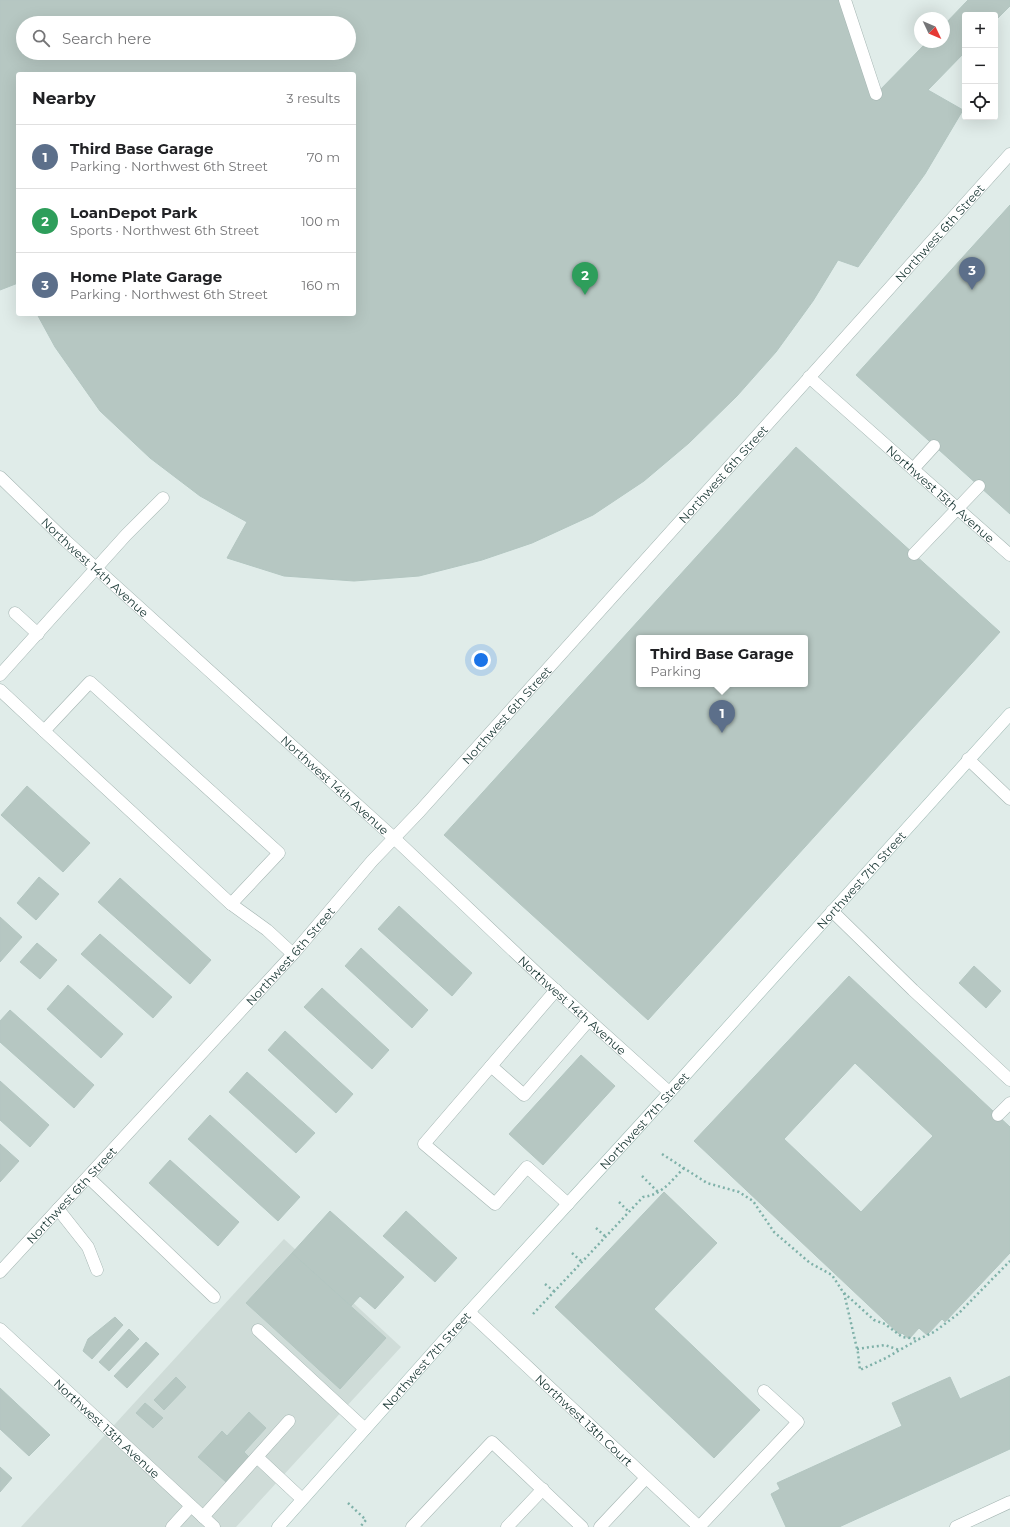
<!DOCTYPE html>
<meta charset="utf-8">
<style>
:root{--surface:#fff;--page:#f2f2f2;--text:#202124;--muted:#757577;--line:#e0e0e0;--accent:#2563eb}
body{margin:0;font-family:Montserrat,sans-serif;background:var(--page);color:var(--text)}
.controls{position:absolute;right:12px;top:12px;display:grid;overflow:hidden;border-radius:4px;box-shadow:0 4px 16px #0002}
.controls button{width:36px;height:36px;display:grid;place-items:center;padding:0;border:0;border-bottom:1px solid var(--line);background:var(--surface);color:var(--text);font:20px sans-serif}
.compass{position:absolute;left:914px;top:12px;width:36px;height:36px;border-radius:50%;background:var(--surface);box-shadow:0 4px 16px #0002;rotate:134deg}
.you{position:absolute;left:481px;top:660px;width:14px;height:14px;margin:-10px;border:3px solid #fff;border-radius:50%;background:#1a73e8;box-shadow:0 0 0 6px #1a73e833}
.badge{display:grid;place-items:center;width:26px;height:26px;border-radius:50%;background:var(--accent);color:#fff;font-size:13px;font-weight:700}
.pin{position:absolute;translate:-50% -33px;filter:drop-shadow(0 1px 2px #0008)}
.pin::after{content:'';position:absolute;top:21px;width:14px;height:12px;background:inherit;clip-path:polygon(0 0,100% 0,50% 100%)}
.popup{position:absolute;left:636px;top:635px;width:172px;height:52px;box-sizing:border-box;display:grid;place-content:center;border-radius:4px;background:var(--surface);filter:drop-shadow(0 1px 3px #0005);font-size:13px;white-space:nowrap;color:var(--muted)}
.popup b{font-size:15px;color:var(--text)}
.popup::after{content:'';position:absolute;left:50%;top:100%;margin-left:-8px;border:8px solid transparent;border-top-color:var(--surface)}
.list{margin:0;padding:0;list-style:none}
h2{display:flex;justify-content:space-between;align-items:center;height:52px;margin:0;padding:0 16px;font-size:17px}
h2 small{font-size:13px;font-weight:400;color:var(--muted)}
.list li{display:grid;grid-template-columns:26px 1fr auto;gap:12px;align-items:center;box-sizing:border-box;height:64px;padding:0 16px;border-top:1px solid var(--line)}
.list b{display:block;font-size:15px;white-space:nowrap}
.list p{margin:0;font-size:13px;white-space:nowrap;color:var(--muted)}
.list em{font-size:13px;font-style:normal;color:var(--muted)}
.icon{flex:none;width:22px;height:22px;fill:none;stroke:currentColor;stroke-width:2;stroke-linecap:round;stroke-linejoin:round}
.map{position:relative;flex:none;width:1010px;height:1527px;overflow:hidden}
.search{position:absolute;background:var(--surface);box-shadow:0 4px 16px #0002;left:16px;top:16px;width:340px;height:44px;display:flex;align-items:center;gap:10px;box-sizing:border-box;padding:0 14px;border-radius:22px;color:var(--muted);font-size:15px}
.panel{position:absolute;background:var(--surface);box-shadow:0 4px 16px #0002;left:16px;top:72px;width:340px;height:244px;border-radius:4px}
.map>svg:first-child{display:block}
.built{fill:#cfdcd8}
.building{fill:#b6c7c2;stroke:#b3c6c1;fill-rule:evenodd}
.lines{fill:none;stroke-linecap:round;stroke-linejoin:round}
.lane-casing{stroke:#a3b4b1;stroke-width:13}
.street-casing{stroke:#a3b4b1;stroke-width:13}
.secondary-casing{stroke:#9eb8b3;stroke-width:13}
.path{stroke:#7fb1a9;stroke-width:2.5;stroke-dasharray:2 3;stroke-linecap:butt}
.lane{stroke:#fff;stroke-width:12}
.street{stroke:#fff;stroke-width:12}
.secondary{stroke:#fff;stroke-width:12}
.labels{text-anchor:middle;dominant-baseline:central;stroke-width:3;stroke-linejoin:round;paint-order:stroke}
.street-label{font-size:12px;fill:#203d3a;stroke:#f1f8f6}
</style>
<div class="map">
<svg width="1010" height="1527" viewBox="0 0 1010 1527">
<rect width="100%" height="100%" fill="#e0ece9"/>
<polygon class="built" points="284,1239 401,1347 236,1527 21,1527"/>
<g class="building">
<path d="M0,0H845L876,94L927,42H944V25L968,0H1010V6L995,21V15H965V52L928,90L963,110L925,174L858,267L838,260L813,301L776,352L737,396L689,443L644,481L593,515L532,543L482,560L419,576L354,581L284,576L227,558L247,522L200,496L150,458L100,411L55,347L37,314H354V74H18V283L0,290ZM23,23H349V53H23Z"/>
<polygon points="1010,205 1010,514 856,375"/>
<path d="M796,447L1000,632L648,1020L444,835ZM639,638H805V684H639Z"/>
<polygon points="27,786 90,843 63,872 1,815"/>
<polygon points="39,877 59,894 36,920 17,903"/>
<polygon points="120,878 211,960 190,984 98,902"/>
<polygon points="399,906 472,973 452,996 378,929"/>
<polygon points="0,917 22,937 0,962"/>
<polygon points="100,934 172,997 153,1018 81,954"/>
<polygon points="37,943 57,960 40,979 20,962"/>
<polygon points="361,948 428,1010 412,1028 345,966"/>
<polygon points="974,966 1001,991 986,1008 959,983"/>
<path d="M849,976L1010,1127V1253L945,1322L942,1319L927,1335L919,1328L909,1339L902,1333L900,1335L694,1141ZM855,1063L933,1136L861,1212L784,1139Z"/>
<polygon points="68,985 123,1034 101,1058 47,1009"/>
<polygon points="322,988 389,1050 372,1069 304,1007"/>
<polygon points="10,1010 94,1085 74,1108 0,1042 0,1021"/>
<polygon points="285,1031 353,1094 336,1113 268,1050"/>
<polygon points="581,1055 615,1086 543,1165 509,1134"/>
<polygon points="247,1072 315,1133 296,1153 229,1092"/>
<polygon points="0,1081 49,1125 30,1147 0,1120"/>
<polygon points="210,1115 300,1197 278,1221 188,1139"/>
<polygon points="0,1144 19,1161 0,1182"/>
<polygon points="170,1160 239,1222 218,1246 149,1183"/>
<polygon points="664,1192 717,1243 654,1309 760,1410 714,1458 555,1307"/>
<polygon points="330,1211 404,1277 375,1309 360,1296 351,1306 292,1253"/>
<polygon points="406,1211 457,1258 435,1282 383,1236"/>
<polygon points="292,1253 386,1338 340,1389 246,1303"/>
<polygon points="115,1317 123,1325 92,1359 83,1351 88,1339"/>
<polygon points="129,1329 139,1339 109,1371 99,1362"/>
<polygon points="146,1342 159,1354 127,1388 114,1376"/>
<polygon points="1010,1376 1010,1449 839,1527 786,1527 771,1494 780,1489 777,1483 902,1426 892,1403 950,1377 960,1399"/>
<polygon points="176,1377 186,1387 164,1410 154,1400"/>
<polygon points="0,1388 50,1435 29,1456 0,1429"/>
<polygon points="145,1403 163,1418 153,1428 136,1413"/>
<polygon points="249,1412 266,1428 244,1452 249,1457 226,1482 198,1457 222,1431 227,1436"/>
<polygon points="0,1467 12,1478 0,1492"/>
</g>
<g class="lines">
<defs>
<g id="lane">
<polyline points="913,469 934,446"/>
<polyline points="914,554 979,486"/>
<polyline points="15,613 38,634"/>
<polygon points="90,682 279,853 231,904 44,731"/>
<polyline points="0,690 44,731"/>
<polyline points="231,904 267,930 293,954"/>
<polyline points="832,911 913,990 1010,1080"/>
<polyline points="556,990 491,1066 524,1095 589,1020"/>
<polyline points="491,1066 424,1144 495,1204 527,1167 568,1204"/>
<polyline points="998,1115 1010,1103"/>
<polyline points="88,1177 214,1297"/>
<polyline points="58,1209 88,1247 97,1270"/>
<polyline points="258,1330 365,1429"/>
<polyline points="257,1457 302,1499"/>
<polyline points="203,1517 289,1421"/>
<polyline points="172,1527 191,1506"/>
<polyline points="412,1527 492,1442 582,1527"/>
<polyline points="507,1527 543,1489"/>
<polyline points="600,1527 646,1478"/>
<polyline points="699,1527 798,1422 764,1391"/>
<polyline points="956,1527 1010,1502"/>
</g>
<g id="street">
<polyline points="845,0 876,94"/>
<path id="s1" d="M809,377L1010,555"/>
<path id="s2" d="M0,477L66,541L394,838L540,976L669,1092"/>
<polyline points="0,675 126,535 163,498"/>
<polyline points="968,759 1010,799"/>
<path id="s3" d="M0,1272L293,954L372,861L420,811L1010,154"/>
<path id="s4" d="M469,1312L699,1527"/>
<path id="s5" d="M0,1329L214,1527"/>
</g>
<g id="secondary">
<path id="s6" d="M278,1527L469,1312L641,1124L1010,714"/>
</g>
</defs>
<use href="#lane" class="lane-casing"/>
<use href="#street" class="street-casing"/>
<use href="#secondary" class="secondary-casing"/>
<g class="path">
<polyline points="662,1154 707,1183 739,1192 753,1201 774,1232 810,1263 832,1275 843,1292 874,1320 885,1324 902,1337 919,1339 934,1332 958,1314 1010,1261"/>
<polyline points="642,1176 658,1192"/>
<polyline points="619,1202 629,1212"/>
<polyline points="596,1228 606,1237"/>
<polyline points="572,1253 582,1262"/>
<polyline points="545,1284 555,1292"/>
<polyline points="844,1293 858,1353 860,1370 886,1358 919,1339"/>
<path d="M533,1314L643,1197C662,1195 671,1181 684,1168"/>
<polyline points="857,1349 885,1345 899,1350"/>
<polyline points="348,1503 366,1520 360,1527"/>
</g>
<use href="#lane" class="lane"/>
<use href="#street" class="street"/>
<use href="#secondary" class="secondary"/>
</g>
<g class="labels">
<g class="street-label">
<text stroke="none"><textPath href="#s3" startOffset="1401">Northwest 6th Street</textPath></text>
<text stroke="none"><textPath href="#s3" startOffset="1077">Northwest 6th Street</textPath></text>
<text stroke="none"><textPath href="#s1" startOffset="176">Northwest 15th Avenue</textPath></text>
<text stroke="none"><textPath href="#s2" startOffset="131">Northwest 14th Avenue</textPath></text>
<text stroke="none"><textPath href="#s3" startOffset="753">Northwest 6th Street</textPath></text>
<text stroke="none"><textPath href="#s2" startOffset="455">Northwest 14th Avenue</textPath></text>
<text stroke="none"><textPath href="#s6" startOffset="871">Northwest 7th Street</textPath></text>
<text stroke="none"><textPath href="#s3" startOffset="429">Northwest 6th Street</textPath></text>
<text stroke="none"><textPath href="#s2" startOffset="779">Northwest 14th Avenue</textPath></text>
<text stroke="none"><textPath href="#s6" startOffset="547">Northwest 7th Street</textPath></text>
<text stroke="none"><textPath href="#s3" startOffset="105">Northwest 6th Street</textPath></text>
<text stroke="none"><textPath href="#s6" startOffset="223">Northwest 7th Street</textPath></text>
<text stroke="none"><textPath href="#s4" startOffset="158">Northwest 13th Court</textPath></text>
<text stroke="none"><textPath href="#s5" startOffset="146">Northwest 13th Avenue</textPath></text>
</g>
</g>
</svg>
<div class="controls">
<button>+</button>
<button>−</button>
<button><svg class="icon" aria-label="locate" viewBox="0 0 24 24"><circle cx="12" cy="12" r="6"/><path d="M12 2v4M12 18v4M2 12h4M18 12h4"/></svg></button>
</div>
<svg class="compass" viewBox="-18 -18 36 36"><path d="M0-13l5 13h-10z" fill="#e53935"/><path d="M0 13l5-13h-10z" fill="#757577"/></svg>
<div class="you"></div>
<div class="pin badge" style="left:722px;top:733px;background:#5c6f8a">1</div>
<div class="popup"><b>Third Base Garage</b>Parking</div>
<div class="pin badge" style="left:585px;top:295px;background:#2e9e5b">2</div>
<div class="pin badge" style="left:972px;top:290px;background:#5c6f8a">3</div>
<div class="search"><svg class="icon" aria-label="search" viewBox="0 0 24 24"><circle cx="10" cy="10" r="6"/><path d="M15 15l6 6"/></svg>Search here</div>
<section class="panel">
<h2>Nearby<small>3 results</small></h2>
<ul class="list">
<li><span class="badge" style="background:#5c6f8a">1</span><div><b>Third Base Garage</b><p>Parking · Northwest 6th Street</p></div><em>70 m</em></li>
<li><span class="badge" style="background:#2e9e5b">2</span><div><b>LoanDepot Park</b><p>Sports · Northwest 6th Street</p></div><em>100 m</em></li>
<li><span class="badge" style="background:#5c6f8a">3</span><div><b>Home Plate Garage</b><p>Parking · Northwest 6th Street</p></div><em>160 m</em></li>
</ul>
</section>
</div>
